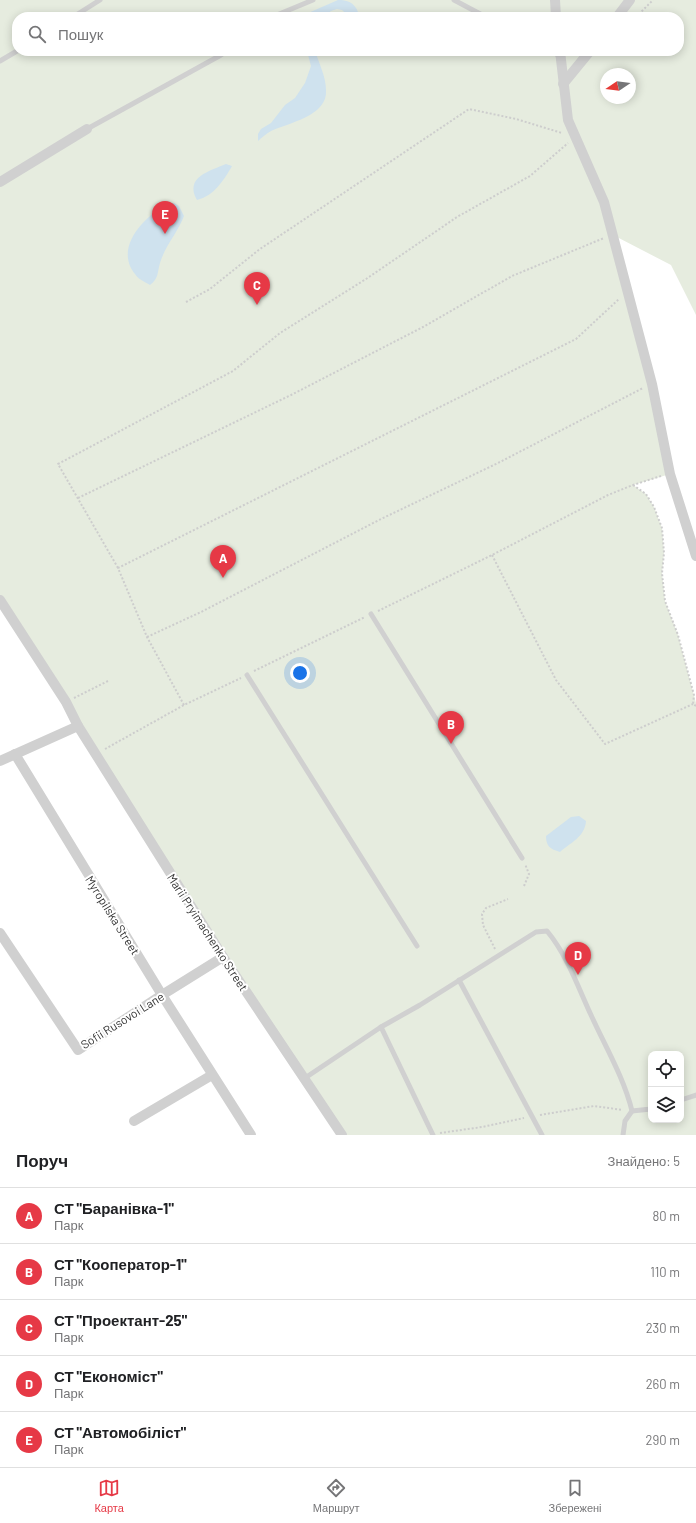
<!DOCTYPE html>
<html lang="uk">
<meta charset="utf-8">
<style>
:root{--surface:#fff;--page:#f2f2f2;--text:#202124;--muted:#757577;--line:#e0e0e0;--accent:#e63946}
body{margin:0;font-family:Barlow,sans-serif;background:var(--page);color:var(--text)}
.controls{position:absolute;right:12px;bottom:12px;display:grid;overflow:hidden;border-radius:8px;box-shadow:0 2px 10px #0003}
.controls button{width:36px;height:36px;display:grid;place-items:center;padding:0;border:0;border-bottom:1px solid var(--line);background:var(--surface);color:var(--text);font:20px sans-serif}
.compass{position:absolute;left:600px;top:68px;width:36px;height:36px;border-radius:50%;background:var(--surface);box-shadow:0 2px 10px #0003;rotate:257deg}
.you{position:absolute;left:300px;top:673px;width:14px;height:14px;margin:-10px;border:3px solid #fff;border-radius:50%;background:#1a73e8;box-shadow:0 0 0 6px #1a73e833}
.badge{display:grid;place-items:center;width:26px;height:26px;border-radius:50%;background:var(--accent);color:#fff;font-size:13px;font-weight:700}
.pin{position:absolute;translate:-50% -33px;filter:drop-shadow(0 1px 2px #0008)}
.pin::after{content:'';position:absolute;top:21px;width:14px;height:12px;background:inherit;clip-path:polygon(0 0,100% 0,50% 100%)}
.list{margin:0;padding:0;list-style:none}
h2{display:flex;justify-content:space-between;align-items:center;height:52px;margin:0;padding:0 16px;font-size:17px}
h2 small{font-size:13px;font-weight:400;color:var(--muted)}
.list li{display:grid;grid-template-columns:26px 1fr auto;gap:12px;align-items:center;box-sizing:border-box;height:56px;padding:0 16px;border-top:1px solid var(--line)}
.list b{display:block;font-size:15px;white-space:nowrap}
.list p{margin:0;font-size:13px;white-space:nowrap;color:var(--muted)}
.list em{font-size:13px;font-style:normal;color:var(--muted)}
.icon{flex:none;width:22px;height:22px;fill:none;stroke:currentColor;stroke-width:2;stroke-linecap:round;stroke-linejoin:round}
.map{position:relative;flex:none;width:696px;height:1135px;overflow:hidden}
.search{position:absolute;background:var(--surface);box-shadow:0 2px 10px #0003;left:12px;right:12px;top:12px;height:44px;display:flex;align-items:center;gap:10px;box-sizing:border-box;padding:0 14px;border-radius:16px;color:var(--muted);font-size:15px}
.sheet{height:332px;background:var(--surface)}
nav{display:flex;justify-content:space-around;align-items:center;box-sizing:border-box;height:56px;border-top:1px solid var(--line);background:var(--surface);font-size:11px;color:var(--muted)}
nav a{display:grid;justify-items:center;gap:2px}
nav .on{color:var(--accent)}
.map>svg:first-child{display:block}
.green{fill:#e6ecdf;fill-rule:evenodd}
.water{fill:#cfe2ee}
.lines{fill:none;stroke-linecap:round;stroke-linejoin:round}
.path{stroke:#cdcdcd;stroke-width:2;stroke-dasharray:2 2;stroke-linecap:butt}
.service{stroke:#d0d0d0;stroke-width:5}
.minor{stroke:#d0d0d0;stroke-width:10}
.labels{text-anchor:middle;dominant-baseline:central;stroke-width:4;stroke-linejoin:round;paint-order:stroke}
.street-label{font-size:12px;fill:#333;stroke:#fff}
</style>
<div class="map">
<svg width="696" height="1135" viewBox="0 0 696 1135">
<rect width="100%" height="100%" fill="#fff"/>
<path class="green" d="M0,0H696V315L671,265L613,235L670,474L633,485L646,494L654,507L662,528L664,553L662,573L665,601L678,635L696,703V1135H342L0,600ZM17,17H679V51H17ZM606,74H630V98H606ZM651,1054H681V1120H651Z"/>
<g class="water">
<path d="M338,0C347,0 354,2 358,12L356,17H350L342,10L337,9L331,11L323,17H299Z"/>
<path d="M307,51H315C319,63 326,77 326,90C328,116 288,123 271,131C266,134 262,137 258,141V134L261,129L271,123L285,105L295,98L305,83L311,66Z"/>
<path d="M226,164L232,166C224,180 214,196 197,200C184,177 210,171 226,164Z"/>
<path d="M169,203H174L179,206L184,216C178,232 165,246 160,263C157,273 159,278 150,285C145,282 138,279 135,274C113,247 146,215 169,203Z"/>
<path d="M579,816L586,821C585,837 570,843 560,852C550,849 546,846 546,836L571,817Z"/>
</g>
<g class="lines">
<g class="path">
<polyline points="636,17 653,0"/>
<polyline points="186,302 210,289 260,249 469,109 516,119 562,133"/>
<polyline points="633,485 646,494 654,507 662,528 664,553 662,573 665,601 678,635 694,695 693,704 696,706"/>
<polyline points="78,498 291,395 423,327 512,276 604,238"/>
<polyline points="492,555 556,680 605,744 693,704"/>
<polyline points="118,568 58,464 233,371 280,333 366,279 457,217 530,176 568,143"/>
<polyline points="378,611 492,555 608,495 633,485 661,476"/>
<polyline points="147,637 201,612 381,519 498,463 643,388"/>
<polyline points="254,671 365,617"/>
<polyline points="74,698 108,681"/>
<polyline points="184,705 147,637 118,568 576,339 619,299"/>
<polyline points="105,749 184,705 241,678"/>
<polyline points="524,886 529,874 525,864"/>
<polyline points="495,949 483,925 482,914 486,908 508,899"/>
<polyline points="540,1115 594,1106 623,1110"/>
<polyline points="440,1133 482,1127 524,1118"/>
</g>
<g class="service">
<polyline points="454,0 486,17"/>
<polyline points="73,17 100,0"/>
<polyline points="272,17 313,0"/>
<polyline points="551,51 560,56"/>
<polyline points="0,61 17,51"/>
<polyline points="87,129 221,55 227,51"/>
<polyline points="371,614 522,858"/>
<polyline points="247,675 417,946"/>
<polyline points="459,980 542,1135"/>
<polyline points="381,1027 433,1135"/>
<path d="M305,1078L381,1027L420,1005L536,932L547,931C567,955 578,987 591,1015C605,1046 624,1078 632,1111L651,1109"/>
<polyline points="681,1100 696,1095"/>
<polyline points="623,1135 625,1121 632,1111"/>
</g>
<g class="minor">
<polyline points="555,0 556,17"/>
<polyline points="617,17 630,0"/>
<polyline points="560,51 568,120 604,202 652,384 670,474 696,556"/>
<polyline points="563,84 590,51"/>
<polyline points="0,182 87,129"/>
<polyline points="0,600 66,702 78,726 223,957 342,1135"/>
<polyline points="15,754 162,995 251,1135"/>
<polyline points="0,761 78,726"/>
<polyline points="0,933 78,1050 162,995 223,957"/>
<polyline points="134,1121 212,1075"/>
</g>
</g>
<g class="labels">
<g class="street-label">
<text transform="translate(113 915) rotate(58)">Myropilska Street</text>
<text transform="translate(208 932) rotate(57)">Marii Pryimachenko Street</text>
<text transform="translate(122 1020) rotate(-32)">Sofii Rusovoi Lane</text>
</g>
</g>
</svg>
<div class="controls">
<button><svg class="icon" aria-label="locate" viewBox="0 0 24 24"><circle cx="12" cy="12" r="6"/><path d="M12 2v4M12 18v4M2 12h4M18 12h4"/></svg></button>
<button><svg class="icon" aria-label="layers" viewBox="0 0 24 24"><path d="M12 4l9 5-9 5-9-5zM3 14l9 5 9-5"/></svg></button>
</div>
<svg class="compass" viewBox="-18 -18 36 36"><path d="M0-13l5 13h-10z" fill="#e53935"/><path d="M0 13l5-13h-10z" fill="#757577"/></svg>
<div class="you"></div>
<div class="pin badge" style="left:223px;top:578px">A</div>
<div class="pin badge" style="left:451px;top:744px">B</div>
<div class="pin badge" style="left:257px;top:305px">C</div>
<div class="pin badge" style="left:578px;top:975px">D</div>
<div class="pin badge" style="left:165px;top:234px">E</div>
<div class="search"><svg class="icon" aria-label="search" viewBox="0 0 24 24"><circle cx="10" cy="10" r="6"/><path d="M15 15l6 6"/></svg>Пошук</div>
</div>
<section class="sheet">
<h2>Поруч<small>Знайдено: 5</small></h2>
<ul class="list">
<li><span class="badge">A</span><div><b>СТ &quot;Баранівка-1&quot;</b><p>Парк</p></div><em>80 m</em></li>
<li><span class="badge">B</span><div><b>СТ &quot;Кооператор-1&quot;</b><p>Парк</p></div><em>110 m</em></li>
<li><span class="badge">C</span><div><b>СТ &quot;Проектант-25&quot;</b><p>Парк</p></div><em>230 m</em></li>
<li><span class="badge">D</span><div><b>СТ &quot;Економіст&quot;</b><p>Парк</p></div><em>260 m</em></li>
<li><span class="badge">E</span><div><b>СТ &quot;Автомобіліст&quot;</b><p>Парк</p></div><em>290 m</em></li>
</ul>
</section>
<nav>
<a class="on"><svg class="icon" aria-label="map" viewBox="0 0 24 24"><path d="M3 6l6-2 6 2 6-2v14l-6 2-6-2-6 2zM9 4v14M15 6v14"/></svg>Карта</a>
<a><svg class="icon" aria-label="directions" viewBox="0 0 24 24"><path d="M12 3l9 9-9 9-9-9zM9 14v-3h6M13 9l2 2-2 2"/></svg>Маршрут</a>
<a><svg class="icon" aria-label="saved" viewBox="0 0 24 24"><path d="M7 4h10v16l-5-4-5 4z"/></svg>Збережені</a>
</nav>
